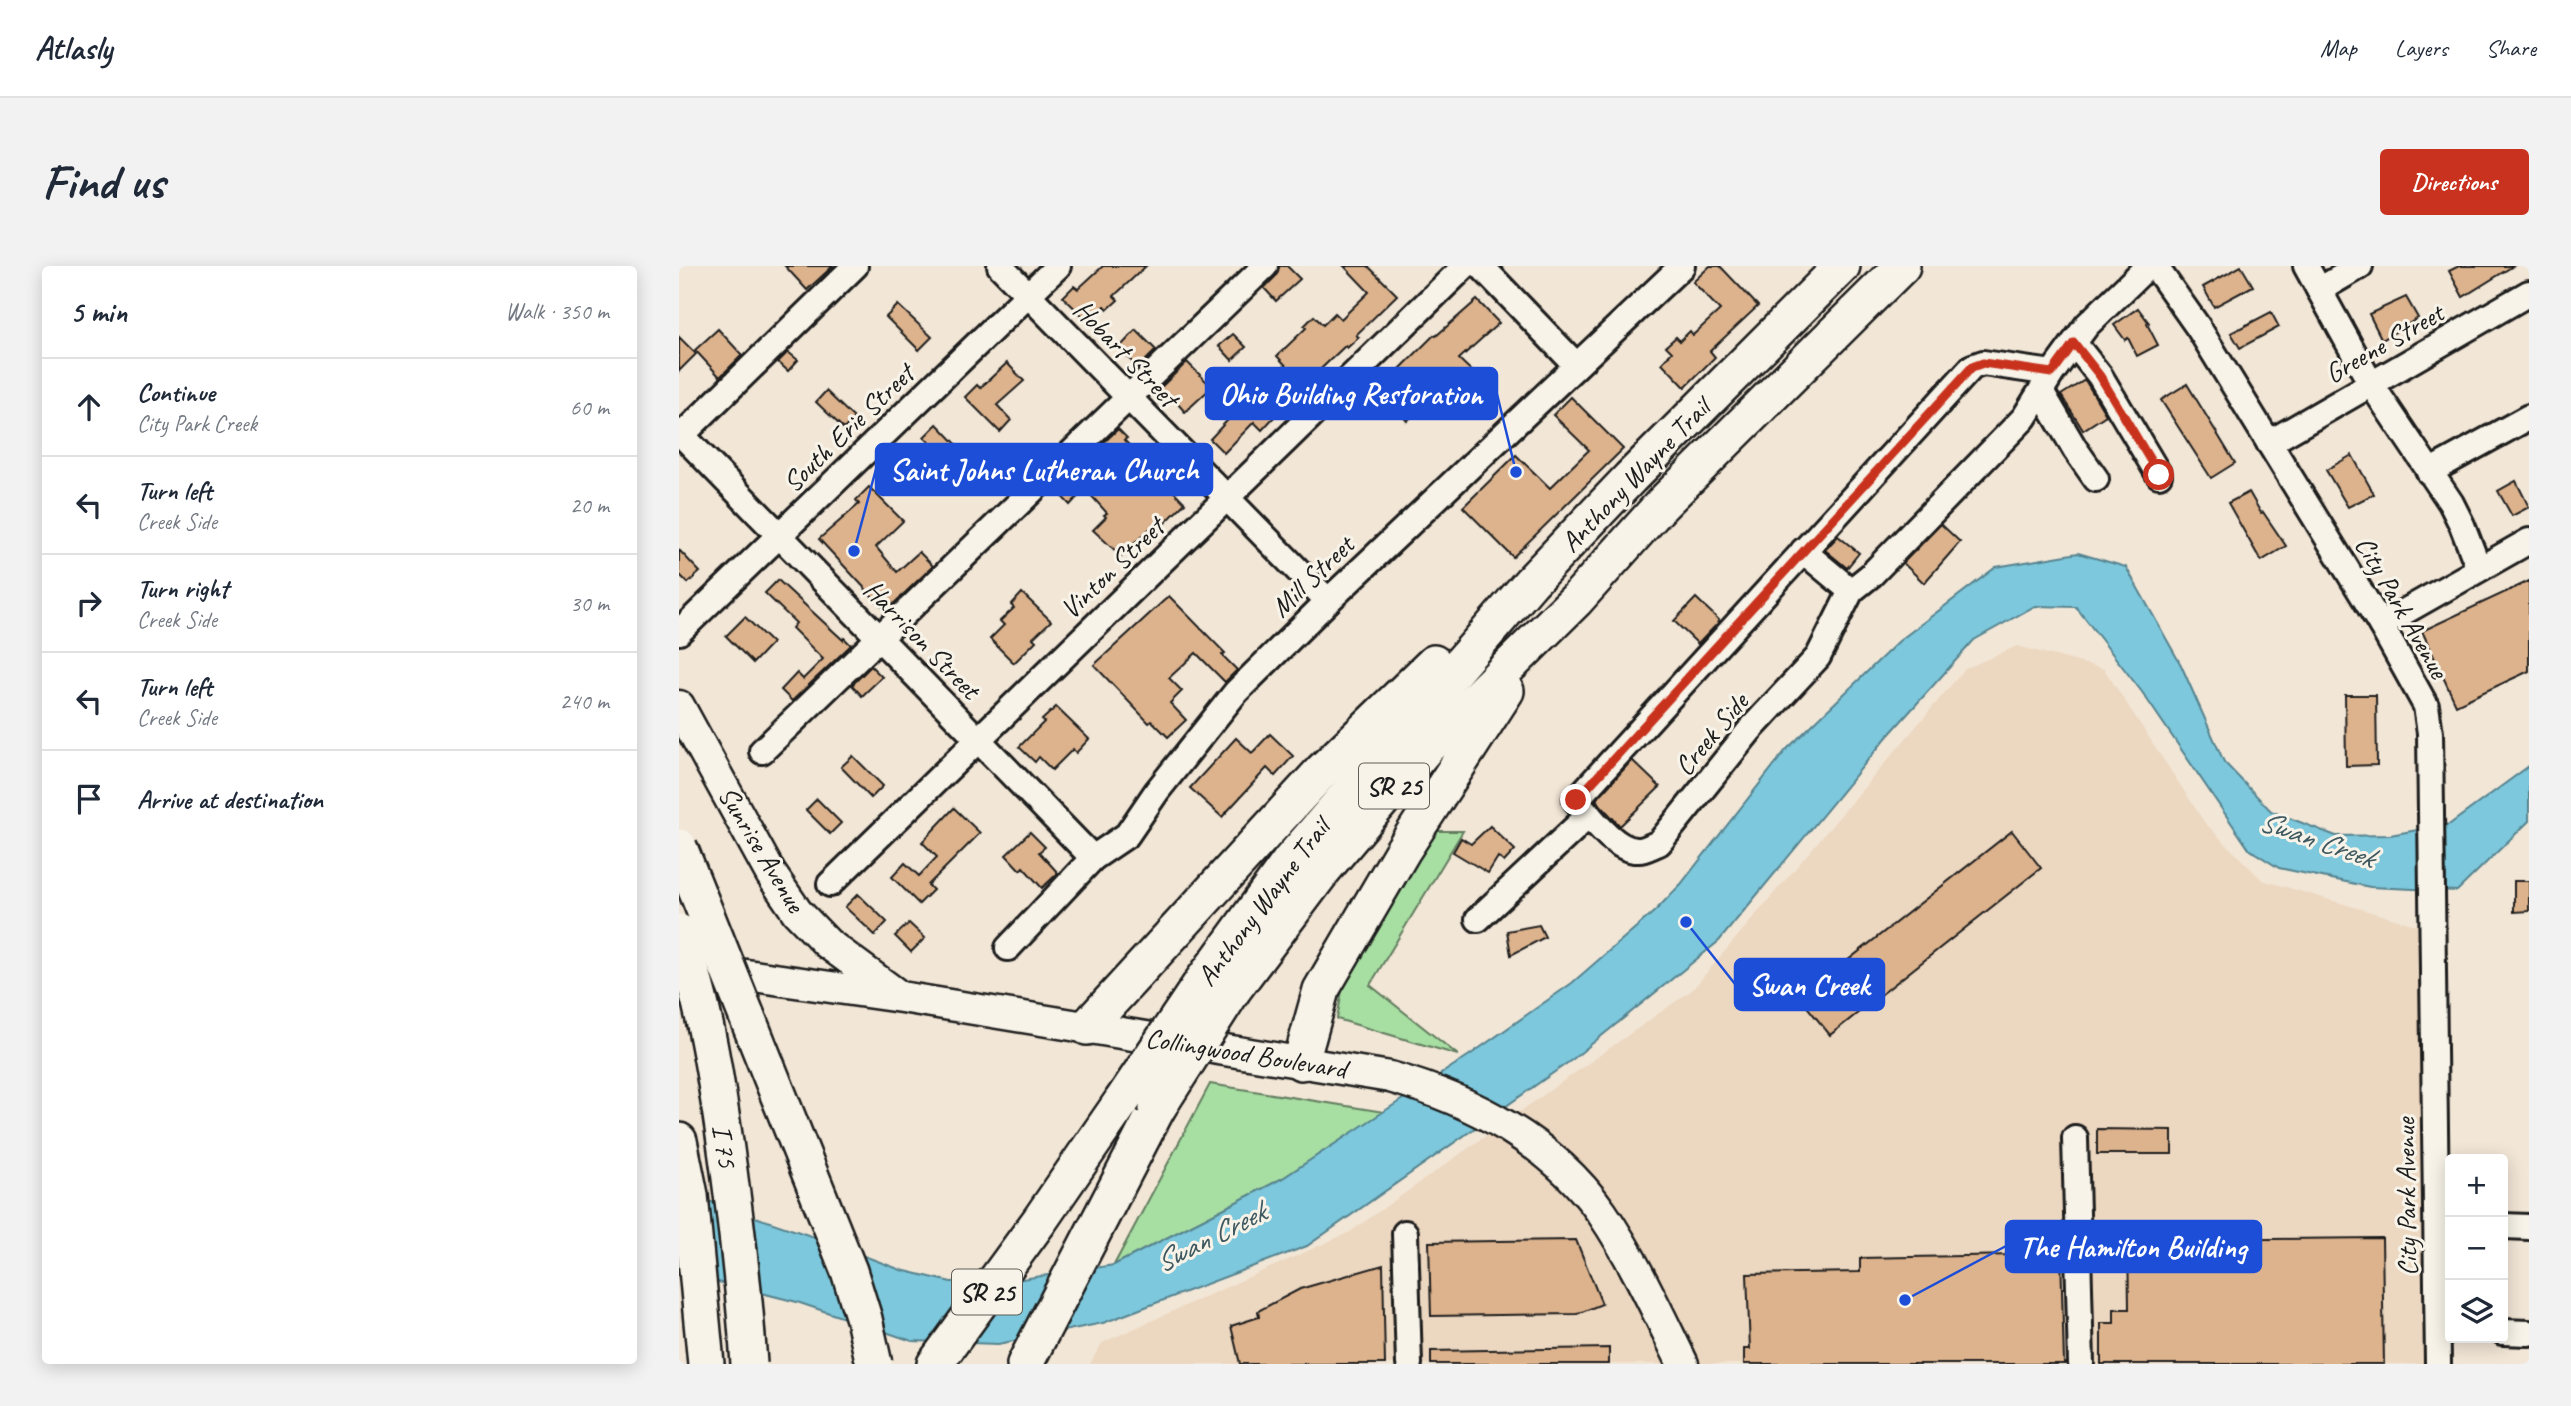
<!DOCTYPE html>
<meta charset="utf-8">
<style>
:root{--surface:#fff;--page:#f2f2f3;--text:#1f2937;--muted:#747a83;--line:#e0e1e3;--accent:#c8321e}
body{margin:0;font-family:Caveat,sans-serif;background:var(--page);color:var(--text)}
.controls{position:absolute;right:21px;bottom:21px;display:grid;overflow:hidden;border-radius:7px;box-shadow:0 4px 18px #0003}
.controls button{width:63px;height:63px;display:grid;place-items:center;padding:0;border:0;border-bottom:2px solid var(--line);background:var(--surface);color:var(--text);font:35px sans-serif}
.stop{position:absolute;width:21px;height:21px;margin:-16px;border:5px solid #c8321e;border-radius:50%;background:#fff}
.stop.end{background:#c8321e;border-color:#fff;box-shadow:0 2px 7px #0008}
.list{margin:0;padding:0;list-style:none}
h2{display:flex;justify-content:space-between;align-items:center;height:91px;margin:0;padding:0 28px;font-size:30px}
h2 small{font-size:23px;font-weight:400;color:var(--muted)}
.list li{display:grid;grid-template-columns:46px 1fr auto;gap:21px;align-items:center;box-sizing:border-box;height:98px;padding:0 28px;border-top:2px solid var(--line)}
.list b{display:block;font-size:26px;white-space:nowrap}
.list p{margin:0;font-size:23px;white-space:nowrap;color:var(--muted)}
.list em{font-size:23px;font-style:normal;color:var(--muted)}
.icon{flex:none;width:38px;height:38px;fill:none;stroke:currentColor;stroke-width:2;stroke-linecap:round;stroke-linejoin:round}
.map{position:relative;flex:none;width:1850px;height:1098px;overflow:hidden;border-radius:7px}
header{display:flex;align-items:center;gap:42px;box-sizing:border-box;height:98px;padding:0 35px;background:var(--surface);border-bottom:2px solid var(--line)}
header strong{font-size:33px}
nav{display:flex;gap:38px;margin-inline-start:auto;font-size:24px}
.intro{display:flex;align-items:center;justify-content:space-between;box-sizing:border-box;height:168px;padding:0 42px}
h1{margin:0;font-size:49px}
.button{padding:18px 32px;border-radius:7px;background:var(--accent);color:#fff;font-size:24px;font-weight:700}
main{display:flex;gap:42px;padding:0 42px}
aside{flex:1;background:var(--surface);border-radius:7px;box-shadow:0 4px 18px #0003}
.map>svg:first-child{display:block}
.built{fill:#ecd7c0}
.green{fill:#a7dea2;stroke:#627d5f;stroke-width:2}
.water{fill:#7dc8dc;stroke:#56838f;stroke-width:2}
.building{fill:#ddb38d;stroke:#1c1c1c;stroke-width:2}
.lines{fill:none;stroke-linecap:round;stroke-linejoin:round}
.minor-casing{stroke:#1c1c1c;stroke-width:30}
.major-casing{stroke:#1c1c1c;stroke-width:35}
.highway-casing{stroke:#1c1c1c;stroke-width:40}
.minor{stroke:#f7f3e8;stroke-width:24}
.major{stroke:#f7f3e8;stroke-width:30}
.highway{stroke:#f7f3e8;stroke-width:35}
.highway-bridge-casing{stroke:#1c1c1c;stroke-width:40;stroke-linecap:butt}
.highway-bridge{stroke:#f7f3e8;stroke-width:35}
.route{stroke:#c8321e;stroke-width:9}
.labels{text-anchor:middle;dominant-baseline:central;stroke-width:6;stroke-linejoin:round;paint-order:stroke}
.shield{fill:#f7f3e8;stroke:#5e5c59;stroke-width:2}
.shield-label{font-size:26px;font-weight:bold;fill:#1c1c1c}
.street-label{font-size:28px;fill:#1c1c1c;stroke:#f7f3e8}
.water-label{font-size:30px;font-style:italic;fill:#3e585f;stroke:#f7f3e8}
.leader{fill:none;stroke:#1d4ed8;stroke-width:2.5}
.callout-dot{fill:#1d4ed8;stroke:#f7f3e8;stroke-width:2.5}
.callout{fill:#1d4ed8;stroke:#1d4ed8;stroke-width:2.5}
.callout-label{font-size:30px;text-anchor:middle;font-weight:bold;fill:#fff}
</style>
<header>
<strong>Atlasly</strong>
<nav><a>Map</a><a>Layers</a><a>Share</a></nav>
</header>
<div class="intro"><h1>Find us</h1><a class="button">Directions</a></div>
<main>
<aside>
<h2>5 min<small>Walk · 350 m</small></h2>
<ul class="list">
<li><svg class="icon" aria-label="ahead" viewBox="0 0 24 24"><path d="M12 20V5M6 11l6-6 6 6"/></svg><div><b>Continue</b><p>City Park Creek</p></div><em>60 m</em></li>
<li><svg class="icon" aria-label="left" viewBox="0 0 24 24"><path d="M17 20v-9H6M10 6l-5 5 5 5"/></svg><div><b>Turn left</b><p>Creek Side</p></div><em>20 m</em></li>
<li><svg class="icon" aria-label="right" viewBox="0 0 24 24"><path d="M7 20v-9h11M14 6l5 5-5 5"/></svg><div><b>Turn right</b><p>Creek Side</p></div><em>30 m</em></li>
<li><svg class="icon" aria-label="left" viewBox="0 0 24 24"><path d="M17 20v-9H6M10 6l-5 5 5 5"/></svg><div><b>Turn left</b><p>Creek Side</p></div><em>240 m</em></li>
<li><svg class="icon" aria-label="arrive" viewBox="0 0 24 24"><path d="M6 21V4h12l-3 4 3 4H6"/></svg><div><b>Arrive at destination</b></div></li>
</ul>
</aside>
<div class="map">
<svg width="1850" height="1098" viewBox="0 0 1850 1098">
<rect width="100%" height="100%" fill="#f2e6d6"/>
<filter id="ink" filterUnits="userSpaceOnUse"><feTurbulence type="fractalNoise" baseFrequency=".0143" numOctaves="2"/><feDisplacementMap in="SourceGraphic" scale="14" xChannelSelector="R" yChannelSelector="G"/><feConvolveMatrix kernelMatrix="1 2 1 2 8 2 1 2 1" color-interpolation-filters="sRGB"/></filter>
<g filter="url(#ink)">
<polygon class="built" points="1338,380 1425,403 1526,557 1583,614 1743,661 1748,1098 411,1098 423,1077 671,966 1013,724 1286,403"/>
<g class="green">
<polygon points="748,565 784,565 691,719 779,789 658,753 663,724"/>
<polygon points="531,818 705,846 604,912 435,999"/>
</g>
<polygon class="water" points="1399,287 1447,301 1502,399 1545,496 1592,545 1657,570 1711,569 1771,558 1850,500 1850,555 1778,625 1691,621 1600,602 1570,583 1463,426 1397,341 1356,340 1295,374 1207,472 1040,675 894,793 628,980 424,1057 319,1078 233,1075 118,1036 35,1015 0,925 135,971 222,1004 272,1016 343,1013 435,999 604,912 792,788 893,717 977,644 1002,618 1107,484 1220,375 1317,301"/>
<g class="building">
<polygon points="106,0 154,0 128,24"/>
<polygon points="424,0 467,0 435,30 439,34 429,43 426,40 410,56 384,31 395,20 399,23"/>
<polygon points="600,0 608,0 621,13 597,35 585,22 597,10"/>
<polygon points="665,0 689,0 718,29 677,69 680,71 668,82 666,80 628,116 616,104 613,106 598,90 627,62 625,60 635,50 644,59 656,47 662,53 690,26"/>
<polygon points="1031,0 1041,0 1079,40 1031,85 1036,91 1006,121 983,97 993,86 987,80 997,71 1001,75 1011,65 1014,69 1041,44 1014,16"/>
<polygon points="1562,0 1574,20 1535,41 1524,21"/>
<polygon points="1780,0 1834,0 1784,31 1770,5"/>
<polygon points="1727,31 1739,52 1703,74 1690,48"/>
<polygon points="798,34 820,57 780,93 801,113 790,125 774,110 728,155 703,127 721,110 717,107 755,69 757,70"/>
<polygon points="219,39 253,71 240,84 207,51"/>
<polygon points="1459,42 1470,57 1468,58 1479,79 1458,90 1449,72 1446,74 1435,59"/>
<polygon points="1592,46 1600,61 1561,82 1552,67"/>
<polygon points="39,63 63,89 41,111 16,84"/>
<polygon points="457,64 477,84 459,102 440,82"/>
<polygon points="554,68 567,81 553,94 540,80"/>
<polygon points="0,71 17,88 0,105"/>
<polygon points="109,86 119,94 109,105 99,96"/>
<polygon points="508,96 533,121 506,146 491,129 485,135 477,126"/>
<polygon points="328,97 345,115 318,139 332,154 321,166 286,131 298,119 301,122"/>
<polygon points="1406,114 1427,149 1404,164 1382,129"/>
<polygon points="1508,118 1556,197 1532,212 1482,134"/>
<polygon points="147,125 175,152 165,163 137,136"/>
<polygon points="573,128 596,150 583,164 575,156 545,187 531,173"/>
<polygon points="892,131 944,183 834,291 784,241 837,189 871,222 910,184 874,149"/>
<polygon points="258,158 283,184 271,196 245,171"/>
<polygon points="439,163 448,172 445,174 506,237 486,257 481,253 442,290 414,264 427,251 425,249 428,247 410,227 407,229 404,225 391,239 376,223"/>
<polygon points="1673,189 1695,228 1669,241 1647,204"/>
<polygon points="1837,215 1850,241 1833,250 1819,225"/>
<polygon points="190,221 224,255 197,281 218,306 240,286 254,300 207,345 140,273 180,238 177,234"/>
<polygon points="1570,226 1582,247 1584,246 1607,280 1582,295 1549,237"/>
<polygon points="1262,258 1281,276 1245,317 1224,297"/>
<polygon points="1159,270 1180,287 1168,302 1146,284"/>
<polygon points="0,284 21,306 9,317 0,308"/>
<polygon points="99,314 164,374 165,372 172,379 113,435 102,424 118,407 124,413 144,393 113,362 117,357 86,327"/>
<polygon points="1850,315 1850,405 1777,439 1743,365"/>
<polygon points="343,327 372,355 354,372 357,375 335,397 311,373 325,359 321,355 335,342 332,339"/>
<polygon points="490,330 546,387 543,389 558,404 546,416 517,387 490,412 503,425 491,437 507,454 489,471 473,455 470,457 415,399"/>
<polygon points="1017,332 1041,355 1019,378 995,355"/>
<polygon points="66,351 93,377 74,397 47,370"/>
<polygon points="192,400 203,411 183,430 173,419"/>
<polygon points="1666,429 1697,429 1698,499 1667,500"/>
<polygon points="377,441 410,473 397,487 394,483 373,504 360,491 356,496 340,481 365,456 363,454"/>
<polygon points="591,468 614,490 596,510 588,502 543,551 511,522 557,472 573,487"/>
<polygon points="174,490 204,520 192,532 162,501"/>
<polygon points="953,494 981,521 941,560 917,534"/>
<polygon points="138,533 162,557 151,568 127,544"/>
<polygon points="275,542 301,567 249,619 254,624 240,638 213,611 226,597 240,610 258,591 243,576"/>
<polygon points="811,560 836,584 825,596 819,591 809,607 774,586 782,572 792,578"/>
<polygon points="1333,565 1362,602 1151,769 1121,732"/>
<polygon points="351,566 366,581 360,586 379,607 363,622 344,601 341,604 327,589"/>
<polygon points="1835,615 1850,615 1850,645 1835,646"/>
<polygon points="179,628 208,656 196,669 166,641"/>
<polygon points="230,657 246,672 232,686 216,670"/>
<polygon points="860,659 866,671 832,689 828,665"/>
<polygon points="1418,863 1493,864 1493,888 1418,888"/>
<polygon points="1449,968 1494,968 1494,974 1703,972 1705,1098 1422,1098 1422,1057 1435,1057 1435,1043 1450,1043"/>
<polygon points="897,974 923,1038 898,1048 752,1050 750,976"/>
<polygon points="1382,988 1385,1098 1065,1098 1065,1083 1071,1083 1068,1008 1181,1006 1181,992"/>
<polygon points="704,999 706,1098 561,1098 552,1060 580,1051 579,1045 621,1023"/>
<polygon points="930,1082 930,1098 752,1098 752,1085"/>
</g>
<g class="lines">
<defs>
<g id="minor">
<polyline points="321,0 649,335"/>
<polyline points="802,0 897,99"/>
<polyline points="1476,0 1519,61 1702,359 1747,440 1751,467 1759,1098"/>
<polyline points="1627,0 1692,118 1772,237 1783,259 1800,303"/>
<polyline points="1640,24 1681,0"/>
<polyline points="1395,77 1421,110 1480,209"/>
<path d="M1373,107L1304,97L1293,101L897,534C911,550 937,586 960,584C966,584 974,579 980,577L1071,464L1139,391L1172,325L1192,309L1345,152L1373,107L1408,59L1469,0"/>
<polyline points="1362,125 1396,183 1417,213"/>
<polyline points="0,166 414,592"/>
<polyline points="3,169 176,0"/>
<polyline points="1590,177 1850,27"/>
<polyline points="1750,206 1850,151"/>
<polyline points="1124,285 1172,325"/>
<polyline points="1702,359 1850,275"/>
<polyline points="0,366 379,0"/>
<polyline points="83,485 586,0"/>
<polyline points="151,618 786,0"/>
<polyline points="799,653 910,549"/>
<polyline points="329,682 414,592 448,569 478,525 557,426 649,335 1003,0"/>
<polyline points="1396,872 1402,1098"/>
<polyline points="1824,960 1850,961"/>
<polyline points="726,967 730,1098"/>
<polyline points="1824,1066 1850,1067"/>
</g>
<g id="major">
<polyline points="0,440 92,608 118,646 148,677 216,727"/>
<path d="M32,704L222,731L711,811C793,834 873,876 923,947C955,994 979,1047 1004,1098"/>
</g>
<g id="highway">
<polyline points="523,716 611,595 852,316 951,212 1163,0"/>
<polyline points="554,724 645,603 748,481 897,334 983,238 1223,0"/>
<polyline points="408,761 643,505 755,397"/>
<polyline points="622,796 642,724 724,584 827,425"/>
<polyline points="0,875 11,929 27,1098"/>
<polyline points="256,1098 361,954 443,835"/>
<polyline points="346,1098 478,843"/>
</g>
</defs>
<use href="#minor" class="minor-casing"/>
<use href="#major" class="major-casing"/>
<use href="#highway" class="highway-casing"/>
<use href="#minor" class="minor"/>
<use href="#major" class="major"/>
<use href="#highway" class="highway"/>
<defs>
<g id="highway-bridge">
<polyline points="0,581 170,1005 185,1053 195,1098"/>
<path d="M0,666C24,732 35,800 45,869C56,945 65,1022 70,1098"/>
<polyline points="443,835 523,716"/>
<polyline points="478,843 554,724"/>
</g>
</defs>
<use href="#highway-bridge" class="highway-bridge-casing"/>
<use href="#highway-bridge" class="highway-bridge"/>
</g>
</g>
<g class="lines" filter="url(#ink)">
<polyline class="route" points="897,534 1293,101 1304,97 1373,107 1395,77 1421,110 1480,209"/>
</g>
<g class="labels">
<g class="shield">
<rect x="680" y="497.5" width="70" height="45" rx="5"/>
<rect x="273" y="1003.5" width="70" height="45" rx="5"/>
</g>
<g class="shield-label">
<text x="715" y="520">SR 25</text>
<text x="308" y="1026">SR 25</text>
</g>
<g class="street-label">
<text transform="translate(1705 77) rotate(-30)">Greene Street</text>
<text transform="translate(447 87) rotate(46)">Hobart Street</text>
<text transform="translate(169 162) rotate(-44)">South Erie Street</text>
<text transform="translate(956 209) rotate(-46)">Anthony Wayne Trail</text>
<text transform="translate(433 302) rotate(-44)">Vinton Street</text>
<text transform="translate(633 310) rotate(-44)">Mill Street</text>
<text transform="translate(1723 341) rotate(60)">City Park Avenue</text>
<text transform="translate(243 373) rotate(46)">Harrison Street</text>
<text transform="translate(1032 468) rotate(-50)">Creek Side</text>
<text transform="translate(83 583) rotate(59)">Sunrise Avenue</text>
<text transform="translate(584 636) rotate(-53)">Anthony Wayne Trail</text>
<text transform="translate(567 787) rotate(9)">Collingwood Boulevard</text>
<text transform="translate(46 880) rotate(81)">I 75</text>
<text transform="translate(1727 931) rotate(-91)">City Park Avenue</text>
</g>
<g class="water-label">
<text transform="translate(1638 573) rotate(19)">Swan Creek</text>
<text transform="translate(531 971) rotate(-27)">Swan Creek</text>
</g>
</g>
<path class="leader" d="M837 206L818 128M175 285L197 203M1007 656L1056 718M1226 1034L1327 980"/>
<g class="callout-dot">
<circle cx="837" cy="206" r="7"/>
<circle cx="175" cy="285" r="7"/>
<circle cx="1007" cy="656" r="7"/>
<circle cx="1226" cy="1034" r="7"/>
</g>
<g class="callout">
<rect x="527" y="102" width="291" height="51" rx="7"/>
<rect x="197" y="178" width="336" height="51" rx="7"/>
<rect x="1056" y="693" width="149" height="51" rx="7"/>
<rect x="1327" y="955" width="255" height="51" rx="7"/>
</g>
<g class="callout-label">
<text x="672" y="138">Ohio Building Restoration</text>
<text x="365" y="214">Saint Johns Lutheran Church</text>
<text x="1130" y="729">Swan Creek</text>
<text x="1454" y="991">The Hamilton Building</text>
</g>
</svg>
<div class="controls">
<button>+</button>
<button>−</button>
<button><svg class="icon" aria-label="layers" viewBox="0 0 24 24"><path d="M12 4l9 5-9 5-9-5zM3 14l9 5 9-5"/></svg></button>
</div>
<div class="stop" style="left:1480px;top:209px"></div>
<div class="stop end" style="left:897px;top:534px"></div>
</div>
</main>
